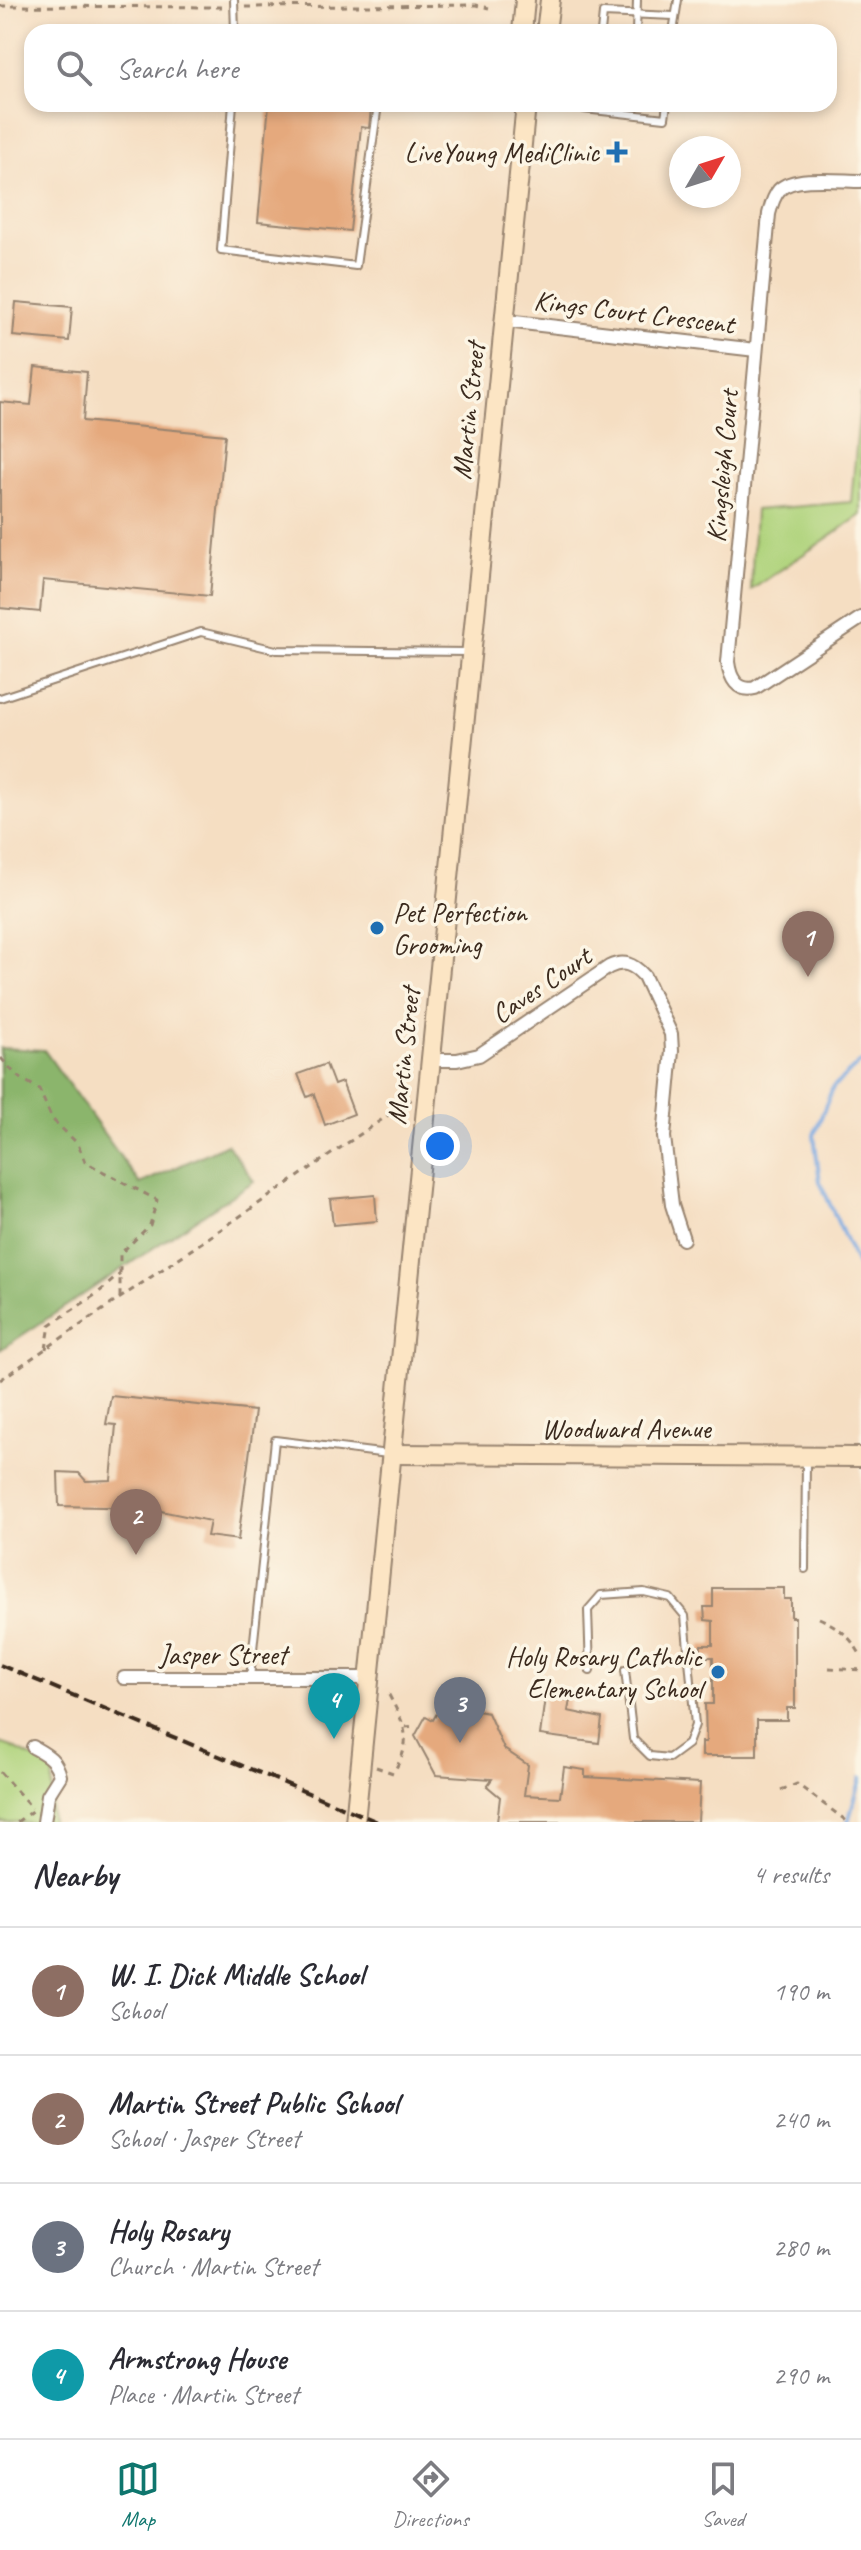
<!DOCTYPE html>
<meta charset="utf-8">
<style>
:root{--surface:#fff;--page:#f2f2f3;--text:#2b2b33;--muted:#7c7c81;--line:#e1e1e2;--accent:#0f766e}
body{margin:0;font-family:Caveat,sans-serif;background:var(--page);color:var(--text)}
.compass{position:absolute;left:669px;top:136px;width:72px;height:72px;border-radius:50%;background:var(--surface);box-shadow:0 4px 12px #0003;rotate:51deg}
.you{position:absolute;left:440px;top:1146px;width:28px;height:28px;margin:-20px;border:6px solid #fff;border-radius:50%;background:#1a73e8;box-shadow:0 0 0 12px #1a73e833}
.badge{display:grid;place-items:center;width:52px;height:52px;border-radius:50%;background:var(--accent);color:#fff;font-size:26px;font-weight:700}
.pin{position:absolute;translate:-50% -66px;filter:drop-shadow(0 2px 4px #0008)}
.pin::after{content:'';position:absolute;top:42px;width:28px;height:24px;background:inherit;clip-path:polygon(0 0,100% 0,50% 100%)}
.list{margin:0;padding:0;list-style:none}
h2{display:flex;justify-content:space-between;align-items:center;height:104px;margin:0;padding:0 32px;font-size:34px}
h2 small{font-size:26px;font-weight:400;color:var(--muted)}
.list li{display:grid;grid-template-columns:52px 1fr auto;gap:24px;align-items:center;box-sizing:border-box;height:128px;padding:0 32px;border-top:2px solid var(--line)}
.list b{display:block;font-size:30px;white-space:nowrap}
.list p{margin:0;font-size:26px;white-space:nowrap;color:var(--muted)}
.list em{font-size:26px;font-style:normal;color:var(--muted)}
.icon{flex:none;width:44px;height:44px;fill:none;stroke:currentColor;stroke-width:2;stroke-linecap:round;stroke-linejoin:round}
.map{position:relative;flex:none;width:861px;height:1822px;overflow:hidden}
.search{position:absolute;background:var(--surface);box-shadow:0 4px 12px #0003;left:24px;right:24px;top:24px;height:88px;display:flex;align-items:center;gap:20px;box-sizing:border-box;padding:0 28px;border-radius:24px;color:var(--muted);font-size:30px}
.sheet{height:616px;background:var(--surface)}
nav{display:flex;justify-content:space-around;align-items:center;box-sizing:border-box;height:112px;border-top:2px solid var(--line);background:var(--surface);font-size:22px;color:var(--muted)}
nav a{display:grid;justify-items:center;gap:4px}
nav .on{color:var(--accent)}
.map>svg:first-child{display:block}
.green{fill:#afd37c;stroke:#757e4d;stroke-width:2}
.forest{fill:#8bb56c;stroke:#637045;stroke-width:2}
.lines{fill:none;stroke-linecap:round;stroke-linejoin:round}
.stream{stroke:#76a6e0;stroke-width:4}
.building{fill:#e5a97d}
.lane-casing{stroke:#988470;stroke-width:10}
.street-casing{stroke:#988470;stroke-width:16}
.secondary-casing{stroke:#988470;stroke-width:22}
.path{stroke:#988470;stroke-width:3;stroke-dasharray:6 6;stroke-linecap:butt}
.lane{stroke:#fff;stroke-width:6}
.street{stroke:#fff;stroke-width:12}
.secondary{stroke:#fce5c4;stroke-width:18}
.rail{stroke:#3b2a1e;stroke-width:4;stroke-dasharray:12 6;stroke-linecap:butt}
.poi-dot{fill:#1f6fb2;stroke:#fcf5e5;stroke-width:3}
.labels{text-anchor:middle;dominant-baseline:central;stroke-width:7;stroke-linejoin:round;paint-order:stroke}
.poi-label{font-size:28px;fill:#3b2a1e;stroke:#fcf5e5;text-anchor:end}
.street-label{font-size:28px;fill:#3b2a1e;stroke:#fcf5e5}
</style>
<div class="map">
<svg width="861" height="1822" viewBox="0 0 861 1822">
<rect width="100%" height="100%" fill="#fcf5e5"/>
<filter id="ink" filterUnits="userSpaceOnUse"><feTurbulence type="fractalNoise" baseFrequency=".0125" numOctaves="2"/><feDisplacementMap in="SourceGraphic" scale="16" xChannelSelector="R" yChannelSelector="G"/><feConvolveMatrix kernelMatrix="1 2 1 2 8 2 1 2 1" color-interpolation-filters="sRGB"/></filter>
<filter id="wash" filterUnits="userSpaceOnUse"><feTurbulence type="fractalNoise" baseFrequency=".006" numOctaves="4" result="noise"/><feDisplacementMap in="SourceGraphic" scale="32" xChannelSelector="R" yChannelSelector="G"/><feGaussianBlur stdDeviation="1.8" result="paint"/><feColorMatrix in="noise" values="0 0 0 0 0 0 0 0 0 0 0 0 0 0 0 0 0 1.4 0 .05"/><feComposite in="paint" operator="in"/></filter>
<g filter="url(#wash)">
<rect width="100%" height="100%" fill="#f5dec2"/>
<g class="green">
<polygon points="861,393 861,515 751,590 755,510 851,502"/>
<polygon points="0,1743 12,1747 53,1768 51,1822 0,1822"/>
</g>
<polygon class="forest" points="0,1048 44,1050 140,1184 227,1144 254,1181 0,1350"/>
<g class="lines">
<g class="stream">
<polyline points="861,1062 833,1087 814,1135 820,1182 861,1274"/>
<polyline points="848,1822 861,1778"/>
</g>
</g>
<g id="blocks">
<g class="building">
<polygon points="269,104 368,104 371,108 369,128 361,127 350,231 258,222"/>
<polygon points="16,302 72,307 69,341 13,336"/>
<polygon points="35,367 87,372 83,421 225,435 210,596 43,580 40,612 0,608 0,402 31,405"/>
<polygon points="326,1064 334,1085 342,1082 354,1114 325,1125 314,1094 307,1097 298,1074"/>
<polygon points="375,1195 377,1221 333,1225 330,1199"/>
<polygon points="111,1396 255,1411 238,1540 207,1536 210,1521 146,1508 59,1506 58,1472 79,1473 86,1481 111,1480 116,1425 106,1424"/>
<polygon points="713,1588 784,1588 784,1599 791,1599 791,1617 795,1617 795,1708 787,1708 787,1720 757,1720 757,1756 702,1756 702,1742 706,1742 705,1704 713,1704 713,1657 700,1657 701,1645 713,1645 713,1621 705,1620 704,1607 713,1607"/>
<polygon points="545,1697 570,1700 568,1711 602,1718 599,1743 540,1735"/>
<polygon points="442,1704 488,1713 504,1749 528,1765 524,1795 560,1797 564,1767 585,1770 585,1777 700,1783 698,1822 497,1822 500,1797 487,1786 492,1779 436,1775 415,1736 426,1716 433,1720"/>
</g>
</g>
</g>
<g filter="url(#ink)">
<use href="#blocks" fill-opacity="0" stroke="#988470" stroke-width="2"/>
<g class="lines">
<defs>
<g id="lane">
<polyline points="234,0 235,32"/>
<polyline points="601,32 603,13 674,16"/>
<polyline points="636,32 637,0"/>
<polyline points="673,32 678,0"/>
<polyline points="233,104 221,250 356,266 378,104"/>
<polyline points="582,104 584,109 665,118 667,104"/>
<polyline points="0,698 201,632 276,650 468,652"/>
<polyline points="805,1569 806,1460"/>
<polyline points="590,1671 588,1610 601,1595 644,1592 670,1598 685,1616 695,1725 688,1744 669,1758 650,1756 633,1739 625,1670"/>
<polyline points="250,1678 275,1440 388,1454"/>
</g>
<g id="street">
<path d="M861,181C840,181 794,175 779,190C773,197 771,206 769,214L728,662C730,678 737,692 755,688L861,618"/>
<polyline points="506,321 756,350"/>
<path d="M431,1060H457L479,1055L609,967C624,960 633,964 644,976L671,1034L672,1051L664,1137L672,1205L683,1239"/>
<polyline points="124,1678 369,1678"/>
<path d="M33,1747C47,1755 56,1759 60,1776L48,1795L44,1822"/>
</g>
<g id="secondary">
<polyline points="522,32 525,0"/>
<polyline points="546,32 550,0"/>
<polyline points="392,1454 861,1457"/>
<polyline points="355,1822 526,104"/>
</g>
</defs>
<use href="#lane" class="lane-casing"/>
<use href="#street" class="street-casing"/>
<use href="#secondary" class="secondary-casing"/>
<g class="path">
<polyline points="0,6 226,7"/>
<polyline points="245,7 476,5 489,8"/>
<polyline points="1,1058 17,1076 39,1089 52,1119 78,1144 85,1162 157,1200 150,1225 120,1254 120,1298"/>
<polyline points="46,1349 50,1325 98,1293 120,1274"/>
<polyline points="0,1380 412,1099"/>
<path d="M819,1618C839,1627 851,1637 861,1656"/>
<polyline points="829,1668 861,1670"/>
<polyline points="405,1727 417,1726"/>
<path d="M376,1767L393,1773C414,1740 405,1726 389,1695L384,1693"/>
<polyline points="0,1772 32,1808"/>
<polyline points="781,1790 797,1784 848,1822"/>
<polyline points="17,1822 33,1810"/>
</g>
<use href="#lane" class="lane"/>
<use href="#street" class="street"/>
<use href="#secondary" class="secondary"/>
<polyline class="rail" points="0,1665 378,1822"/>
</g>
</g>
<g class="poi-dot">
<path d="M613 140h8v8h8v8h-8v8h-8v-8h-8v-8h8z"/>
<circle cx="377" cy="928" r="8"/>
<circle cx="718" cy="1672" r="8"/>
</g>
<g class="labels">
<g class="poi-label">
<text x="599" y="152">LiveYoung MediClinic</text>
<text x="393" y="912" text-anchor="start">Pet Perfection<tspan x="393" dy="32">Grooming</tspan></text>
<text x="702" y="1656">Holy Rosary Catholic<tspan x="702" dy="32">Elementary School</tspan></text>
</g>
<g class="street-label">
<text transform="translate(634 312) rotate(7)">Kings Court Crescent</text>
<text transform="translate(468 411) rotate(-84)">Martin Street</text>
<text transform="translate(722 466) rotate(-85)">Kingsleigh Court</text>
<text transform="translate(541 985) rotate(-34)">Caves Court</text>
<text transform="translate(403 1056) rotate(-84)">Martin Street</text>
<text x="626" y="1428">Woodward Avenue</text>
<text x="223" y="1654">Jasper Street</text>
</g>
</g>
</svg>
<svg class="compass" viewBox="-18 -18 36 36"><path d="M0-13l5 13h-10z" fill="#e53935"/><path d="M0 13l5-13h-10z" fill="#7c7c81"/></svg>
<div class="you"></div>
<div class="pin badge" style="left:808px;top:977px;background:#8d6e63">1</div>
<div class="pin badge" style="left:136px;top:1555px;background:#8d6e63">2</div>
<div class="pin badge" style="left:460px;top:1743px;background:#6b7280">3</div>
<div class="pin badge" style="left:334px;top:1739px;background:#0f9aa8">4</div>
<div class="search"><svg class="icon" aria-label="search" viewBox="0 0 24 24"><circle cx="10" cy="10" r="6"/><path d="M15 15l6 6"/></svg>Search here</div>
</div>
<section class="sheet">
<h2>Nearby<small>4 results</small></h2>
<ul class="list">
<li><span class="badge" style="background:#8d6e63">1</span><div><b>W. I. Dick Middle School</b><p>School</p></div><em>190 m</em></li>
<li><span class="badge" style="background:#8d6e63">2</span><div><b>Martin Street Public School</b><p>School · Jasper Street</p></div><em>240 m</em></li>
<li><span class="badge" style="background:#6b7280">3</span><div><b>Holy Rosary</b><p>Church · Martin Street</p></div><em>280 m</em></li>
<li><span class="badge" style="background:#0f9aa8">4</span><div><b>Armstrong House</b><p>Place · Martin Street</p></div><em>290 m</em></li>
</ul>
</section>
<nav>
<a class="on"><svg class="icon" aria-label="map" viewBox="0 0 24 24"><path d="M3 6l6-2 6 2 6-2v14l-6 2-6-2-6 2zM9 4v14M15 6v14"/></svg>Map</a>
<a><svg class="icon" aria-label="directions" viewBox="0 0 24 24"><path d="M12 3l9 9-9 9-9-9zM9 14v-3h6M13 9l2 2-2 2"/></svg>Directions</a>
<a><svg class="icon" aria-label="saved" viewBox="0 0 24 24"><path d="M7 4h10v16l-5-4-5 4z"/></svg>Saved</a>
</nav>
